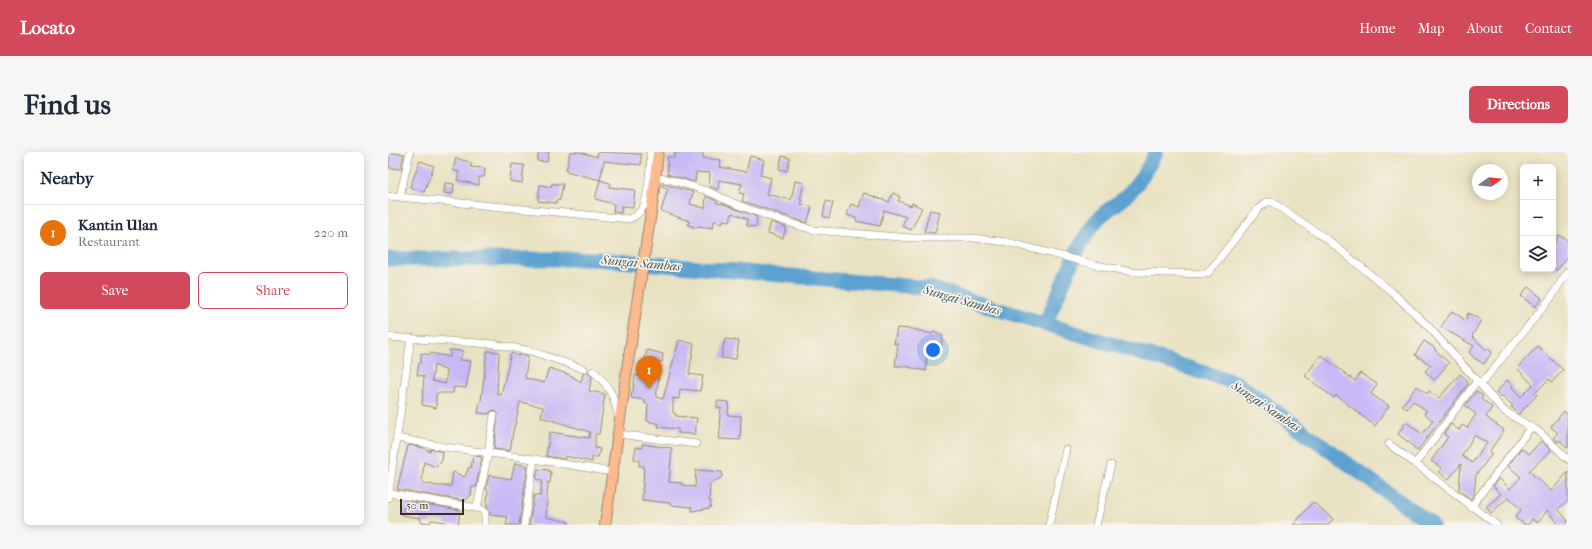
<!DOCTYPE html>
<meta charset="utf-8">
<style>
:root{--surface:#fff;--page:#f6f6f7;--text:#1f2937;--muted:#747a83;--line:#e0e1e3;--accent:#d1495b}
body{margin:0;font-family:"IM FELL French Canon",serif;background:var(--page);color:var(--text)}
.controls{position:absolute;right:12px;top:12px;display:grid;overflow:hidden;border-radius:6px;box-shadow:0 2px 10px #0003}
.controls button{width:36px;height:36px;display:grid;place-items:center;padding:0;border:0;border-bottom:1px solid var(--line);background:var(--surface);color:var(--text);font:20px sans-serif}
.compass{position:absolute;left:1084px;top:12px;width:36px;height:36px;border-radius:50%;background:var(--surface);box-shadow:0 2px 10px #0003;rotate:75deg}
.scale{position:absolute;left:12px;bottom:10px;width:64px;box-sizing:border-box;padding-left:4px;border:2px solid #3b2a1e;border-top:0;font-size:11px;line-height:14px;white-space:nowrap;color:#3b2a1e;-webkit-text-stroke:3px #f7f3e8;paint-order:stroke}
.you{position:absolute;left:545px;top:198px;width:14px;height:14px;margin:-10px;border:3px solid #fff;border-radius:50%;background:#1a73e8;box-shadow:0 0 0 6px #1a73e833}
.badge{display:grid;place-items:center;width:26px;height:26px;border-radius:50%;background:var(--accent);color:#fff;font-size:13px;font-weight:700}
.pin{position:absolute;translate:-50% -33px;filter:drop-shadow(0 1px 2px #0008)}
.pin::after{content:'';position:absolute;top:21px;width:14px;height:12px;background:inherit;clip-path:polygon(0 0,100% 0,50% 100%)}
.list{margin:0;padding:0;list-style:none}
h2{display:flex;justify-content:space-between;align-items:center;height:52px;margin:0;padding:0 16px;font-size:17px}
h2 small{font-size:13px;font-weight:400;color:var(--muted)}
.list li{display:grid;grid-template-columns:26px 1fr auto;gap:12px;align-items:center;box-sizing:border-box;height:56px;padding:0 16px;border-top:1px solid var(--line)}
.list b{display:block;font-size:15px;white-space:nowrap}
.list p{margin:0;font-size:13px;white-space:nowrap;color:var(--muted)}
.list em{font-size:13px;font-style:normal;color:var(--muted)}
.actions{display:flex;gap:8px;padding:12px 16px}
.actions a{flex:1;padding:9px 0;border:1px solid var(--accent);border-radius:6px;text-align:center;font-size:14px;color:var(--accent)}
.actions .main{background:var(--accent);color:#fff}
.icon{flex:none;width:22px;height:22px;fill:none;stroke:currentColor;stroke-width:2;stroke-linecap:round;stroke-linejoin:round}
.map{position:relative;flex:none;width:1180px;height:373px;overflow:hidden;border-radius:6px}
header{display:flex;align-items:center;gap:24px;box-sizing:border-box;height:56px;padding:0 20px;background:var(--accent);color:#fff}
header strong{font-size:19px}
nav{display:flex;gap:22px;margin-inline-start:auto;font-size:14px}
.intro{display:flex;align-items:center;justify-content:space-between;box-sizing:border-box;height:96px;padding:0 24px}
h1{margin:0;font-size:28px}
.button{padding:10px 18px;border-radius:6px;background:var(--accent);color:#fff;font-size:14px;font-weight:700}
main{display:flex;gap:24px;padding:0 24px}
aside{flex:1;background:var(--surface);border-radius:6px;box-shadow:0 2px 10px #0003}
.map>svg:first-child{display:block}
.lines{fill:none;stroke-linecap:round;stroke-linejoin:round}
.river{stroke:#5ba1d0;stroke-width:15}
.building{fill:#c7b9f6;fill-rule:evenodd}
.street-casing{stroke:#928670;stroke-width:8}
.primary-casing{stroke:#928670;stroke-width:12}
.street{stroke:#fff;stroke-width:7}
.primary{stroke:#fcba8e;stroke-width:10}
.labels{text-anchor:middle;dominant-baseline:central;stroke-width:3.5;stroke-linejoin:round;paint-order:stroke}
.water-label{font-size:13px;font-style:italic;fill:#46545c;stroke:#f7f3e8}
</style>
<header>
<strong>Locato</strong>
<nav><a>Home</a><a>Map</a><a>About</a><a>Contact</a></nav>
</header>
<div class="intro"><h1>Find us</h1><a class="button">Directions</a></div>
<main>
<aside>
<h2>Nearby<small></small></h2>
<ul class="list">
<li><span class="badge" style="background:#e8710a">1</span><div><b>Kantin Ulan</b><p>Restaurant</p></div><em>220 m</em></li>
</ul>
<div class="actions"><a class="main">Save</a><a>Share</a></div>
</aside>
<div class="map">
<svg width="1180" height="373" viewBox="0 0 1180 373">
<rect width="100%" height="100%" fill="#f7f3e8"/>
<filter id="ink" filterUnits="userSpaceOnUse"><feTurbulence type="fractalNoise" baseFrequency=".025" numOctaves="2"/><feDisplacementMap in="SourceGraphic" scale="8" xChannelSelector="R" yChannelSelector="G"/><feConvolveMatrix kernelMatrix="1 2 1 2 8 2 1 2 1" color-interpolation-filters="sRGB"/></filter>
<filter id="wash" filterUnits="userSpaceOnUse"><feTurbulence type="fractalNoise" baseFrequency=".012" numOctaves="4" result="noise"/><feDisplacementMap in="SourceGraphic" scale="16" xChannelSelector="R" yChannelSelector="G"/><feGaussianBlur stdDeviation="0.9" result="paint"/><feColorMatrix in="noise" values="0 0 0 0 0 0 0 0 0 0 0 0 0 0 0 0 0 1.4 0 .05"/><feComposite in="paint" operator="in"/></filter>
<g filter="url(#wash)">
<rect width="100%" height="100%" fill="#e9e2c2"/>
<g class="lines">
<g class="river">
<polyline points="0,107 209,107 541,136 849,231 1044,373"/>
<path d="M657,172L690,97C697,86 704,71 714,63C720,57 727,53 734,48C749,34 760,18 768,0"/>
</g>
</g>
<g id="blocks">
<g class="building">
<polygon points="151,0 161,0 159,10 149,9"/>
<polygon points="182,0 192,0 209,5 210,0 253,2 253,13 216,9 212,28 178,19"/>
<polygon points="287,0 315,0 315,6 333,8 332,15 358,20 362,4 376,8 372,23 383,26 379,42 403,48 407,29 416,31 412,48 414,48 413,52 424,55 419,71 354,49 356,42 351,41 354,32 331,28 330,38 321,34 322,21 308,20 307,30 279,22 280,18 279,5 287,5"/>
<polygon points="1,1 16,2 13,17 1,16"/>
<polygon points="394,4 402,6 399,19 391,17"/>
<polygon points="68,6 84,11 82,15 97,16 96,25 91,25 91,33 69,28 71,20 65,18"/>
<polygon points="32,9 46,14 36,40 22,35"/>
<polygon points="124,12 136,13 134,31 122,29"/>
<polygon points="212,28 222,31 221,35 247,38 245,55 234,54 233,61 225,60 226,52 207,47"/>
<polygon points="57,31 66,32 65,42 56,41"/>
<polygon points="164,32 175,32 172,48 168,48 168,51 150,49 152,33 163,35"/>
<polygon points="275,32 305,40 302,52 317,56 318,44 329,49 329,51 335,52 369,65 368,75 359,74 359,67 344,61 342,69 335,68 335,71 326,69 325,76 310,74 309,76 300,73 301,69 273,59 280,37 274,34"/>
<polygon points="476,41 501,50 505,41 512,45 510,49 523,54 524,51 534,56 523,78 514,74 518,65 496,58 492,74 468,69 468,66 459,63 463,52 471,55"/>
<polygon points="438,49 445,51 441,66 435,64"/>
<polygon points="542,58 552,60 547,81 536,80"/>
<polygon points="383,70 398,75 395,86 380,81"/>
<polygon points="1171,83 1180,88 1180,104 1169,118 1165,115 1165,95"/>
<polygon points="1140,135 1154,146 1147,155 1133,144"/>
<polygon points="1064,159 1077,168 1080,161 1093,168 1084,184 1098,198 1099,196 1104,200 1096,212 1086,206 1081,200 1086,194 1053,175"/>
<polygon points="509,176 524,177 544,182 545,180 555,184 552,200 539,196 538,219 516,214 507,214 510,192 506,192"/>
<polygon points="337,187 351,189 348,207 333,206"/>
<polygon points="291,188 306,192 301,222 315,224 312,239 292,237 291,247 285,246 285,261 288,262 288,264 309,266 307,282 290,281 290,277 270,275 271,272 259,269 260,252 256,251 257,248 243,246 244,239 245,239 247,223 271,226 268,245 275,247"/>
<polygon points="1036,189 1047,196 1047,198 1061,211 1046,228 1037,219 1043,213 1027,203"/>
<polygon points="1150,194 1175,218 1164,230 1161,227 1147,241 1149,243 1131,262 1123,255 1125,254 1115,244 1114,245 1108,240 1119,228 1125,234 1124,235 1133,245 1145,233 1129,216"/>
<path d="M62,198L76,199L71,208L83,209L78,236L66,235L65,241H50L48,242V256L34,253L36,224L29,223L31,211H33V201L42,203V201L62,205ZM46,213L59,219L57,232L44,229Z"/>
<polygon points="259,198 275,202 274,210 257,206"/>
<polygon points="99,199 111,200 109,242 113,243 123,201 131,204 132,202 140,204 137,226 156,231 161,216 182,223 193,230 195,222 200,220 204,225 201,239 217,242 211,282 207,282 207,296 212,297 210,305 204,305 204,310 177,304 177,307 158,304 162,280 201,286 202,280 153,265 155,255 132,250 127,274 126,274 122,299 106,297 110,261 106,258 102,260 101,262 90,261 92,249 93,249"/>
<polygon points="933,203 967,229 972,221 989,232 983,242 1001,254 987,274 948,243 946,246 917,224"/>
<polygon points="1072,222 1080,229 1079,231 1080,232 1029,299 1024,293 1010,282 1018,270 1034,282 1045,269 1036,261 1039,259 1025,249 1019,257 1014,253 1029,234 1039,242 1041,239 1051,246"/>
<path d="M1088,239L1095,244L1093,247L1104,255L1098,265L1116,278L1101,300L1104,302L1088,323L1086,342L1084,346H1081L1071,338L1073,312L1060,328L1051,320L1054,316L1043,309L1060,285L1056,282L1063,272L1071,278L1074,273L1079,276L1088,262L1077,254ZM1086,283L1099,291L1084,311L1074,304Z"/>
<polygon points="329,249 341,250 340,263 353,264 352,288 331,287 333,271 331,271 333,256 329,256"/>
<polygon points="1176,259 1180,263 1180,296 1171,288 1170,290 1165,286 1170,281 1163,275"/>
<polygon points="1153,289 1163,298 1141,319 1163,339 1180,320 1180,349 1170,357 1180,369 1180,373 1171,373 1159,358 1150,371 1144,367 1140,373 1138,373 1127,366 1133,358 1121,345 1103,361 1098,355 1113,342 1105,334 1111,326 1122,337 1133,325 1120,314 1133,296 1141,302"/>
<polygon points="254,292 284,296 281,330 294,331 294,333 307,335 308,318 334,320 334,325 322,332 321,349 323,349 322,356 304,359 304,355 282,353 282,351 254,348 256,314 251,314 251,308 246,307 248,295 254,296"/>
<polygon points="22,293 36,296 42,300 42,297 55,300 54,309 48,315 36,310 34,331 50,334 63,334 65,320 77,325 81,315 83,316 85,304 94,305 88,335 84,335 83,343 77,349 9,337 20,294"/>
<polygon points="127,311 140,314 131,373 118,373 120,365 102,363 99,355 100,338 98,337 101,323 123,327"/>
<polygon points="150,317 161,318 161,320 163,320 162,331 160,330 158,365 181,370 180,373 141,373 146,343 152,344 154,329 148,327"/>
<polygon points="18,349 72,358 70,373 58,373 58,370 43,368 42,371 32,370 33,366 14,363"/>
<polygon points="925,350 945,367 940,373 905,373"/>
</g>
</g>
</g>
<g filter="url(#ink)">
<use href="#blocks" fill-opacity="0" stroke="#928670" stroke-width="1"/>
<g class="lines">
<defs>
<g id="street">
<polyline points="267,26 280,27 319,39 350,53 380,64 425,78 524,86 585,86 619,90 708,113 744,120 819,122 871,56 879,50 884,50 940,88 1004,140 1040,174 1116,259 1150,279 1180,307"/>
<path d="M0,44L241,67C247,65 253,59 256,54C259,47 264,8 262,0"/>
<polyline points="12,44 22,0"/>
<polyline points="0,185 105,192 143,199 196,217"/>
<path d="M205,219C220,232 227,245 230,264"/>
<polyline points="1093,232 1162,147 1180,119"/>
<polyline points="230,282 308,292"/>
<polyline points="9,286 57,295 146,307 136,373"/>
<polyline points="1001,292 1109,373"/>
<polyline points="146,307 224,320"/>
<polyline points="1027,312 1089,229"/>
<polyline points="1,341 89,356 95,358 97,361 97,373"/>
<polyline points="0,346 23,186"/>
<polyline points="1083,355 1143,275"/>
<polyline points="89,356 100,301 106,263"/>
<polyline points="661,373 678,297"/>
<polyline points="708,373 723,313"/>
</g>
<polyline id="primary" points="217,373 239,217 265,47 270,0"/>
</defs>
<use href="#street" class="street-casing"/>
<use href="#primary" class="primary-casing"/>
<use href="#street" class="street"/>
<use href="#primary" class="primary"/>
</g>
</g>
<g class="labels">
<g class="water-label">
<text transform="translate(253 111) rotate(5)">Sungai Sambas</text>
<text transform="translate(574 148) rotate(16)">Sungai Sambas</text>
<text transform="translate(878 254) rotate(34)">Sungai Sambas</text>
</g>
</g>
</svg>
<div class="controls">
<button>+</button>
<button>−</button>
<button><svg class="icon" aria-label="layers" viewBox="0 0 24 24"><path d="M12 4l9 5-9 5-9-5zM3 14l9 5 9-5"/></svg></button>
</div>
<svg class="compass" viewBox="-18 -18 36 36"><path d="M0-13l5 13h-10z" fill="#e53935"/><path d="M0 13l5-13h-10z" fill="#747a83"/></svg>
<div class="scale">50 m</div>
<div class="you"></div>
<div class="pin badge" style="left:261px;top:237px;background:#e8710a">1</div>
</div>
</main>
